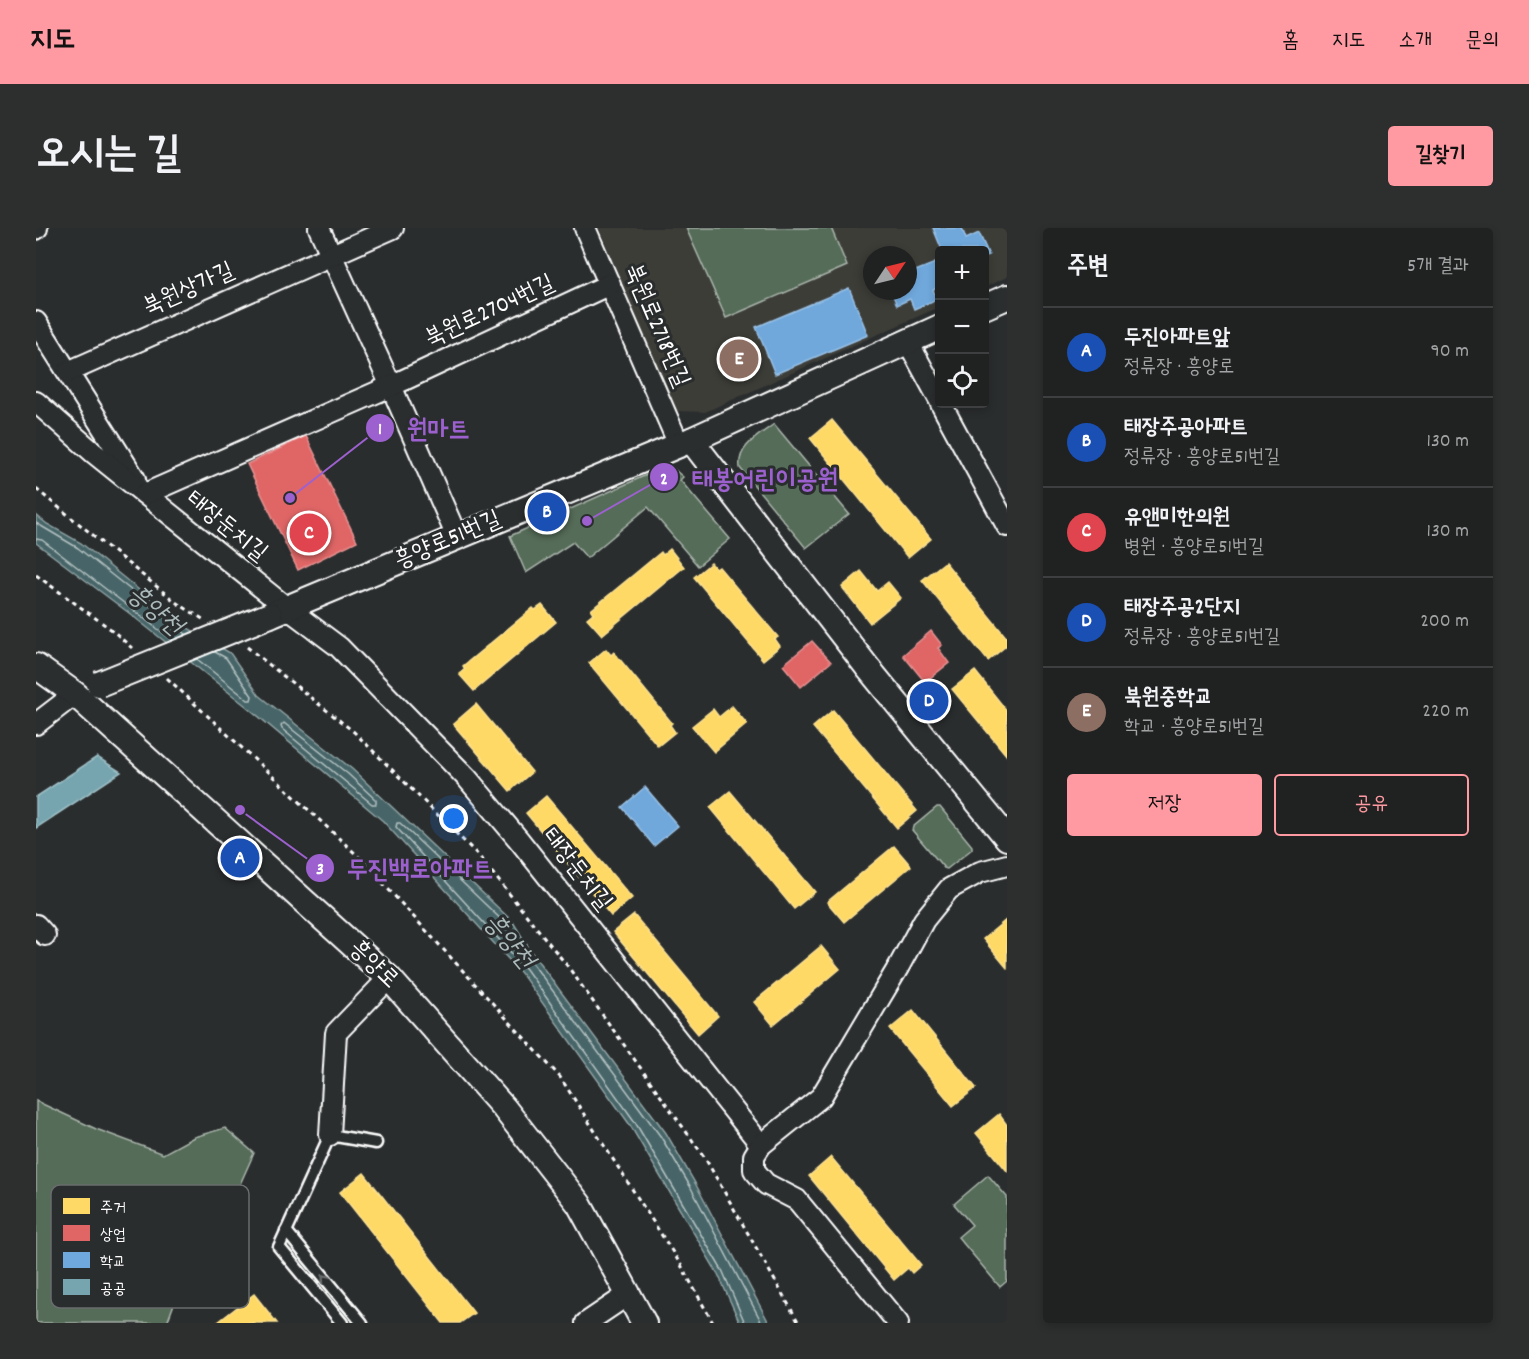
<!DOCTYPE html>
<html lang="ko">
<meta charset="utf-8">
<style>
:root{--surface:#202222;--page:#2d2f2f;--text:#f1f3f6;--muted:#a2a4a5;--line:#3d3f40;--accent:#ff9aa2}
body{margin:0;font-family:Dekko,"Poor Story",sans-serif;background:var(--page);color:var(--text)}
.controls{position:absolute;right:18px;top:18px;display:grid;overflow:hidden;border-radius:6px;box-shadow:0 3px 9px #0003}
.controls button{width:54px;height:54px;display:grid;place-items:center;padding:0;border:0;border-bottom:2px solid var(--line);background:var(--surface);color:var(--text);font:30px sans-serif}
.compass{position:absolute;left:827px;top:18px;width:54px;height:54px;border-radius:50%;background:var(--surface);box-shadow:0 3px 9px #0003;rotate:55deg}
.you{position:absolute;left:418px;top:591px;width:21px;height:21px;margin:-15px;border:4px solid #fff;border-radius:50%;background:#1a73e8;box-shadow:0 0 0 9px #1a73e833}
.badge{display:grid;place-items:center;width:39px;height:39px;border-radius:50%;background:var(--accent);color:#fff;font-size:20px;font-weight:700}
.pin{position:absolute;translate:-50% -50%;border:3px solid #fff;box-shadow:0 2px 6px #0006}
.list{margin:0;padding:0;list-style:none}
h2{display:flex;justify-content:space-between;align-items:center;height:78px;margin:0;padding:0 24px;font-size:26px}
h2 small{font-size:20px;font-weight:400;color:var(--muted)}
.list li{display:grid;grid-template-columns:39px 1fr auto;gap:18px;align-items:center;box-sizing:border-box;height:90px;padding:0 24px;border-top:2px solid var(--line)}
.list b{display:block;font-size:22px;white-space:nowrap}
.list p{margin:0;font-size:20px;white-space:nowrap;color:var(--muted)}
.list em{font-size:20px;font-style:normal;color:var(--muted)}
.actions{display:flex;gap:12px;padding:18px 24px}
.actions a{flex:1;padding:14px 0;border:2px solid var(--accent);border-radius:6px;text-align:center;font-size:21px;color:var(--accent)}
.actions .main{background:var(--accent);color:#111}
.icon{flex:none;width:33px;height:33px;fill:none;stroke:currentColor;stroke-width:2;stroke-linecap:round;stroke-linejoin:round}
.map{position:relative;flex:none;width:971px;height:1095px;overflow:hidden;border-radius:6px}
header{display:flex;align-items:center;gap:36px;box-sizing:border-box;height:84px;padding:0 30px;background:var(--accent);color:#111}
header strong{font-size:28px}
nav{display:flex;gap:33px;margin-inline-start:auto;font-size:21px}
.intro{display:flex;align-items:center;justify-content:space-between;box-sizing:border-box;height:144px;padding:0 36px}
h1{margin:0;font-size:42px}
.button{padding:15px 27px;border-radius:6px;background:var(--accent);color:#111;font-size:21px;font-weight:700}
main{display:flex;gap:36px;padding:0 36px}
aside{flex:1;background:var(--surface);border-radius:6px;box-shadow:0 3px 9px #0003}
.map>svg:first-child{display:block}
.built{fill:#3c3c38;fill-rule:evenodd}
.green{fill:#556c58;stroke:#aab6ac;stroke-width:1.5}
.water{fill:#466567;stroke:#90a3a4;stroke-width:1.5}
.homes{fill:#ffd966;stroke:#ffe494;stroke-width:1.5}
.shops{fill:#e06666;stroke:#e99494;stroke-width:1.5}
.schools{fill:#6fa8dc;stroke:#9ac2e6;stroke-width:1.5}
.public{fill:#76a5af;stroke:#9fc0c7;stroke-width:1.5}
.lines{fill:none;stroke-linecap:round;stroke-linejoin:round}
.shore{stroke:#b5c1c2;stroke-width:1.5}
.service-casing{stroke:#fff;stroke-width:15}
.minor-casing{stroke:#fff;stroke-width:24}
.tertiary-casing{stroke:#fff;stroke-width:28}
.path{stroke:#fff;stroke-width:3;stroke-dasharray:4.5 4.5;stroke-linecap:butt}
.service{stroke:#2a2d2e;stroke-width:10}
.minor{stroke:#2a2d2e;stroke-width:20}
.tertiary{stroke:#2a2d2e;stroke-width:24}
.tertiary-bridge-casing{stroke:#fff;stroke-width:28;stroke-linecap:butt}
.tertiary-bridge{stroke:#2a2d2e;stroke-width:24}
.oneway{stroke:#6a6c6d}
.labels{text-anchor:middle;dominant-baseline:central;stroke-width:6;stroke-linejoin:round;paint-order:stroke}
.street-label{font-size:24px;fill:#fff;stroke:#2a2d2e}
.water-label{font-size:26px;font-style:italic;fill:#acbabb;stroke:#2a2d2e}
.key{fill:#2a2d2e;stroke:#6a6c6d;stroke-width:1.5}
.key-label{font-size:16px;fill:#fff}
.leader{fill:none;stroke:#9c61cf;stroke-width:2}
.callout-dot{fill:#9c61cf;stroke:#2a2d2e;stroke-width:2}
.mark-label{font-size:18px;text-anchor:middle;font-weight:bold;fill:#fff}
.callout-label{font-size:26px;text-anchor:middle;font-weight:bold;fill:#9c61cf;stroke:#2a2d2e;stroke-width:6;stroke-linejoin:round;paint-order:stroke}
</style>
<header>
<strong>지도</strong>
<nav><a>홈</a><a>지도</a><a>소개</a><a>문의</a></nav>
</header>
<div class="intro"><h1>오시는 길</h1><a class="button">길찾기</a></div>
<main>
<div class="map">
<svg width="971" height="1095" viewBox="0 0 971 1095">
<rect width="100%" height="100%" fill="#2a2d2e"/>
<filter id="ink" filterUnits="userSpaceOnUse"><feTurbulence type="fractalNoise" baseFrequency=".0167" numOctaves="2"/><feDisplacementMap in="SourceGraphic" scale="12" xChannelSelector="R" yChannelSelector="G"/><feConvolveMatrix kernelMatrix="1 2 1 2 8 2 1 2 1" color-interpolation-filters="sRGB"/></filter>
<g filter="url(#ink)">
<path class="built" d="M563,0H971V49L949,59L948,22H904L903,79L669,184L640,183ZM836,27H872V63H836Z"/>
<g class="green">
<polygon points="650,0 795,0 811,38 690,90"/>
<path d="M738,196L813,286L770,320L704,240C701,218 723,208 738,196Z"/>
<polygon points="633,237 647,249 644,252 694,311 662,338 612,279 551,330 537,314 490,345 474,308"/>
<polygon points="901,579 904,579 936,618 936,621 911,641 908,640 876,602 877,599"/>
<polygon points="0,873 60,901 127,926 158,909 189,900 218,925 196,974 185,1013 142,1065 131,1095 0,1095"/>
<polygon points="952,947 971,969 971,1053 964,1059 922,1009 936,997 918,976"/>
</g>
<polygon class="water" points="0,287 11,296 45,315 145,396 194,425 223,467 316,541 477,694 496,725 630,905 659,955 733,1095 704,1095 682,1046 594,897 485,745 347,593 210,478 93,385 0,315"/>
<g class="homes">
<polygon points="796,192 895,311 872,330 774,210"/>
<polygon points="634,321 648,339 566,407 551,390 557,385 555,382 625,324 627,327"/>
<polygon points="909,334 971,410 971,417 952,433 886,352"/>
<polygon points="675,335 680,341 683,339 742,409 739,411 744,418 727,432 658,349"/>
<polygon points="825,343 841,363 852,354 865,370 834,395 806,359"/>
<polygon points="506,377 520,394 438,463 423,446 429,441 427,438 497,380 499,382"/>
<polygon points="570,421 575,427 578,424 636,495 634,497 639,504 622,518 553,435"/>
<polygon points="939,443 971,483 971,528 916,461"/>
<polygon points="440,476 496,544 474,563 417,496"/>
<polygon points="696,478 711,496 678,524 656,498 677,481 683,489"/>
<polygon points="797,482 881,583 861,600 777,499"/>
<polygon points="694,563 779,664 758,681 674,579"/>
<polygon points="510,568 596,670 575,688 490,585"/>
<polygon points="858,618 875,638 808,694 791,674"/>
<polygon points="598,687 682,788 662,806 577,704"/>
<polygon points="970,692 971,694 971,740 947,711"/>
<polygon points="785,718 804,741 737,797 718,774"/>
<polygon points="877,782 940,860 917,878 854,801"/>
<polygon points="963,886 971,897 971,943 940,905"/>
<polygon points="795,929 885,1037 876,1045 872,1040 858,1052 773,948"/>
<polygon points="328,945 438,1085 424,1095 407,1095 304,964"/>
<polygon points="218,1066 241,1095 183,1095 182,1094"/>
</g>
<g class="shops">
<polygon points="270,208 321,313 262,342 211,236"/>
<polygon points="895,403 906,417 902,420 913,435 889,454 867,427"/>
<polygon points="776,413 795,434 765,459 747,437"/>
</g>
<g class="schools">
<polygon points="897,0 926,0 930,11 943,5 953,27 948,29 948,22 906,22"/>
<polygon points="904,33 904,59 897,62 901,71 878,81 874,71 861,77 855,63 872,63 872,46"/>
<polygon points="813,60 832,107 739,146 720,99"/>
<polygon points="609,559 642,598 618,618 586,579"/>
</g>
<polygon class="public" points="61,529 85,544 0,600 0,569"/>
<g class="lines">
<g class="shore">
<polyline points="0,295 42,320 150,406"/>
<polyline points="0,311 6,312 136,412"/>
<polyline points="161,431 212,472 215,472 216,468 190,430 179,424"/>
<polygon points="248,495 312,546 340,572 340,576 336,576 246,501 245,498"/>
<polyline points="709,1095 687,1044 599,894 490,741 360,599 361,595 364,595 472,698 491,728 625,909 654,958 726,1095"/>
</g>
<defs>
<g id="service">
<polyline points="250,1003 326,1095"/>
<polyline points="306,1095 243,1019 294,907 340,915"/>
</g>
<g id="minor">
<polyline points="283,0 355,158 421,309"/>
<polyline points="549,0 643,217"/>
<polyline points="0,1 1,0"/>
<polyline points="0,94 99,251"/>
<polyline points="872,114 904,173"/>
<polyline points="32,144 357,0"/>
<polyline points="0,174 59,226 251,380 303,419 431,550 483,612 725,917"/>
<polyline points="905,176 971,298"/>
<polyline points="109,266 355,158 574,56"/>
<polyline points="0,496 39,466"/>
<polyline points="0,697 9,707"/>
<polyline points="294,907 300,805 353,750"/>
<polyline points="550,1095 593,1066"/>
<polyline points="862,1095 761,972 730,956 718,942 718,928 725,917 785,869 863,738 888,692 913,661 944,644 971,637"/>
</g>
<g id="tertiary">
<polyline points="948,79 971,69"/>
<polyline points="655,212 832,440 971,610"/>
<polyline points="234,387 655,212 904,99"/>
<polyline points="0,438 39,466 353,750 468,880 543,976 608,1095"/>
</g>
</defs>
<use href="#service" class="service-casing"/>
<use href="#minor" class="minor-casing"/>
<use href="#tertiary" class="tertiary-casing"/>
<g class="path">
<polyline points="0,261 141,375 170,393"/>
<polyline points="0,347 76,402 96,420"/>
<polyline points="211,419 318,504 442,627 533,740 669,930 763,1095"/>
<polyline points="131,450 322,628 524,849 645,1037 677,1095"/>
</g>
<use href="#service" class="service"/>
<use href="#minor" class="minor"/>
<use href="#tertiary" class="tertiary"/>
<defs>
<polyline id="tertiary-bridge" points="63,456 234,387"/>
</defs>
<use href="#tertiary-bridge" class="tertiary-bridge-casing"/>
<use href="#tertiary-bridge" class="tertiary-bridge"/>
</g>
<defs><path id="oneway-chevron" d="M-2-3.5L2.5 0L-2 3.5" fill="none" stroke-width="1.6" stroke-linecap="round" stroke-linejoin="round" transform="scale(1.5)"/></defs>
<use class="oneway" href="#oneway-chevron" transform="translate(289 1050) rotate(-130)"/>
</g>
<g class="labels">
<g class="street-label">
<text transform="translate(153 62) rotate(-24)">북원상가길</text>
<text transform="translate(454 84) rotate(-25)">북원로2704번길</text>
<text transform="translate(620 98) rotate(67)">북원로2718번길</text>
<text transform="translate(190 299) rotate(39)">태장둔치길</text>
<text transform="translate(412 313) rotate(-23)">흥양로51번길</text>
<text transform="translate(540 642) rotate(52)">태장둔치길</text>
<text transform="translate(337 737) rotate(44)">흥양로</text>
</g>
<g class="water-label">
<text transform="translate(118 383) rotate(40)">흥양천</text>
<text transform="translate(472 714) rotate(50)">흥양천</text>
</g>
</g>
<rect x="15" y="957" width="198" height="123" rx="9" class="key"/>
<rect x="27" y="970" width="27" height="16" fill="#ffd966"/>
<rect x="27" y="997" width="27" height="16" fill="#e06666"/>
<rect x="27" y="1024" width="27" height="16" fill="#6fa8dc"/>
<rect x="27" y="1051" width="27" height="16" fill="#76a5af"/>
<g class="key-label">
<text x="64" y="984">주거</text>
<text x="64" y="1011">상업</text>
<text x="64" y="1038">학교</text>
<text x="64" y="1065">공공</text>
</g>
<path class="leader" d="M254 270L344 200M551 293L628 249M204 582L284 640"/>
<g class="callout-dot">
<circle cx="254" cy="270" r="6"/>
<circle cx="551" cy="293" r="6"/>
<circle cx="204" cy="582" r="6"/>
<circle cx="344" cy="200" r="15"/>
<circle cx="628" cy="249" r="15"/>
<circle cx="284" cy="640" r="15"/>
</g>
<g class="mark-label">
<text x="344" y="206">1</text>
<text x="628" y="256">2</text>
<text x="284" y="646">3</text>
</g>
<g class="callout-label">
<text x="402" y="209">원마트</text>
<text x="729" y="259">태봉어린이공원</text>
<text x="384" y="649">두진백로아파트</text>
</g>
</svg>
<div class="controls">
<button>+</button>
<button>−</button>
<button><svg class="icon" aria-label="locate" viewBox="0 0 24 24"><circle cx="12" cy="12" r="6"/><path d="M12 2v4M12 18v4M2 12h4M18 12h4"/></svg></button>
</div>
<svg class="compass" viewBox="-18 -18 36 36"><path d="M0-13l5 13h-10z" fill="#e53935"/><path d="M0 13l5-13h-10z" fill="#a2a4a5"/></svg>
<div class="you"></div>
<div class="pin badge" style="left:204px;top:630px;background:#1a4fb4">A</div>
<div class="pin badge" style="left:511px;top:284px;background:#1a4fb4">B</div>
<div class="pin badge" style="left:273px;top:305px;background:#e0444e">C</div>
<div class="pin badge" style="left:893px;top:473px;background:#1a4fb4">D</div>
<div class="pin badge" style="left:703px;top:131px;background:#8d6e63">E</div>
</div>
<aside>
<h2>주변<small>5개 결과</small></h2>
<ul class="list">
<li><span class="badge" style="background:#1a4fb4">A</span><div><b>두진아파트앞</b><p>정류장 · 흥양로</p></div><em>90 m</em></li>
<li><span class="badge" style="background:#1a4fb4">B</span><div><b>태장주공아파트</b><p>정류장 · 흥양로51번길</p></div><em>130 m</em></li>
<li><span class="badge" style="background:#e0444e">C</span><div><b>유앤미한의원</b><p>병원 · 흥양로51번길</p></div><em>130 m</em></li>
<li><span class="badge" style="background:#1a4fb4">D</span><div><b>태장주공2단지</b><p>정류장 · 흥양로51번길</p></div><em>200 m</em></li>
<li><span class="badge" style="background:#8d6e63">E</span><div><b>북원중학교</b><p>학교 · 흥양로51번길</p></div><em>220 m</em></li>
</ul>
<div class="actions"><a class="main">저장</a><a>공유</a></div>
</aside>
</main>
